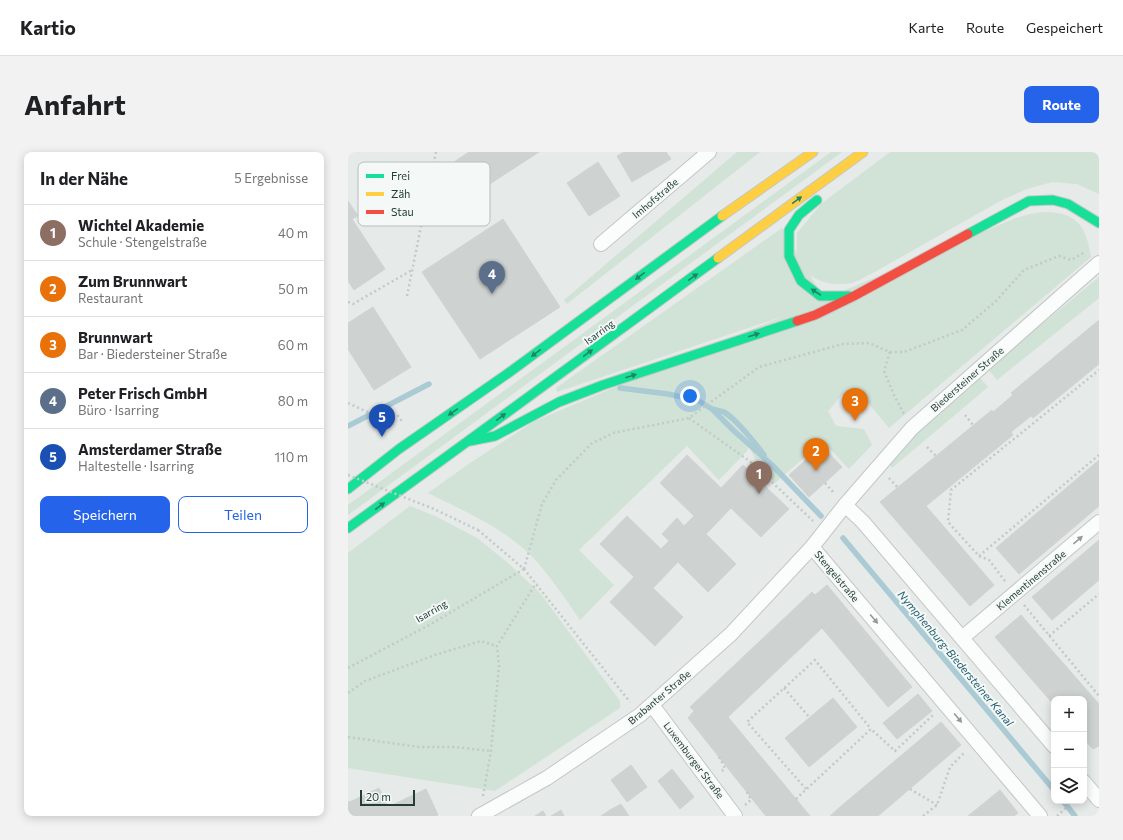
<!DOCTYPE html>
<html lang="de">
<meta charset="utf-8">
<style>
:root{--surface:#fff;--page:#f2f2f2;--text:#202124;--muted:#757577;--line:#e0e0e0;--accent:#2563eb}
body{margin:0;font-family:Commissioner,sans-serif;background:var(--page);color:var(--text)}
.controls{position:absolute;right:12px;bottom:12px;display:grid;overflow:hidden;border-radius:8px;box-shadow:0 2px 10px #0003}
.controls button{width:36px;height:36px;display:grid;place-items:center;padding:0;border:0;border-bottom:1px solid var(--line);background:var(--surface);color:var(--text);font:20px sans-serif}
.scale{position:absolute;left:12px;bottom:10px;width:55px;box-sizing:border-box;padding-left:4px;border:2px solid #253c37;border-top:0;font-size:11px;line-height:14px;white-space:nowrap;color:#253c37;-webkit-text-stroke:3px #f4f9f7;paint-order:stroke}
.you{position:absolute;left:342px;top:244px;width:14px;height:14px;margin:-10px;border:3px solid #fff;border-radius:50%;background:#1a73e8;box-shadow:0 0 0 6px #1a73e833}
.badge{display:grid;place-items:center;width:26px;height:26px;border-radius:50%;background:var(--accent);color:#fff;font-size:13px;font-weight:700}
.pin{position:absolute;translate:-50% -33px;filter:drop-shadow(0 1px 2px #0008)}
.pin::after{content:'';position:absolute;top:21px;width:14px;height:12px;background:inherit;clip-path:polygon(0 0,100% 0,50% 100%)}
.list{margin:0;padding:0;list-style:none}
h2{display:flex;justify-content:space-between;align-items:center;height:52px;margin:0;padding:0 16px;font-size:17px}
h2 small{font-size:13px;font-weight:400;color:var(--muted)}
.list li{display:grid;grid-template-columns:26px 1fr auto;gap:12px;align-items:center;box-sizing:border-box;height:56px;padding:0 16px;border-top:1px solid var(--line)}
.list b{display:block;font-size:15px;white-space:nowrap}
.list p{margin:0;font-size:13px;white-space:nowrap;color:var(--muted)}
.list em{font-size:13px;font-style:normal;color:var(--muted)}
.actions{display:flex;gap:8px;padding:12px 16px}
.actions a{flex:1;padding:9px 0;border:1px solid var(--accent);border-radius:8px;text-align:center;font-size:14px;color:var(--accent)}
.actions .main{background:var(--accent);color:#fff}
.icon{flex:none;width:22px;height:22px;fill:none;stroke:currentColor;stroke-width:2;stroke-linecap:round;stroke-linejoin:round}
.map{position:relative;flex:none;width:751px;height:664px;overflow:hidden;border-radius:8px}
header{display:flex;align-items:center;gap:24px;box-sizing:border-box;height:56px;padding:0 20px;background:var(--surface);border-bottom:1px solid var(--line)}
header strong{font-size:19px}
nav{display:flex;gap:22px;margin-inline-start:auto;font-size:14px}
.intro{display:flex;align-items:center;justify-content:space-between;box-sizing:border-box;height:96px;padding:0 24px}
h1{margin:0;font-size:28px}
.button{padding:10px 18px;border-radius:8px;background:var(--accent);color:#fff;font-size:14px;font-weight:700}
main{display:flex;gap:24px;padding:0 24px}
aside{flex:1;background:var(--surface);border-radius:8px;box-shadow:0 2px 10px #0003}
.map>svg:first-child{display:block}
.green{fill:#d1e2d7}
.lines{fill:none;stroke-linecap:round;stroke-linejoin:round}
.stream{stroke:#aacad4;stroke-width:5.5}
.building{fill:#ced3d1;stroke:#cfd3d1}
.street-casing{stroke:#c3c7c5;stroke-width:16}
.fast-casing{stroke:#c2c9c7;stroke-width:11}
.slow-casing{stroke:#c2c9c7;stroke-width:11}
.jam-casing{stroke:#c2c9c7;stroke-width:11}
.path{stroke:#c2cac7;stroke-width:2.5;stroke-dasharray:2 3;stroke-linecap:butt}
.street{stroke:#fbfcfc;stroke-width:14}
.fast{stroke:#16e098;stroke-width:9}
.slow{stroke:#ffcf43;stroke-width:9}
.jam{stroke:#f24e42;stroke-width:9}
.path-bridge{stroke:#c2cac7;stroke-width:2.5;stroke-dasharray:2 3;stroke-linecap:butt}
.oneway{fill:#1e8663}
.oneway2{fill:#909c9a}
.labels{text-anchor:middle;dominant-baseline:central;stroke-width:4;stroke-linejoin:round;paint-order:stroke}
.street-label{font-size:10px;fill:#253c37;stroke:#f4f9f7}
.water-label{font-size:11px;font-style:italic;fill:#245e72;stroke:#f4f9f7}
.key{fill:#f4f9f7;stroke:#b6c0bd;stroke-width:1}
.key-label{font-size:11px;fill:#253c37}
</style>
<header>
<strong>Kartio</strong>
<nav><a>Karte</a><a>Route</a><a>Gespeichert</a></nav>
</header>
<div class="intro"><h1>Anfahrt</h1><a class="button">Route</a></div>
<main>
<aside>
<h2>In der Nähe<small>5 Ergebnisse</small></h2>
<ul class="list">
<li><span class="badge" style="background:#8d6e63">1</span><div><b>Wichtel Akademie</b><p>Schule · Stengelstraße</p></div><em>40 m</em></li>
<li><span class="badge" style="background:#e8710a">2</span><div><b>Zum Brunnwart</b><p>Restaurant</p></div><em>50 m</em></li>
<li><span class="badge" style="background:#e8710a">3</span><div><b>Brunnwart</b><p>Bar · Biedersteiner Straße</p></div><em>60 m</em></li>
<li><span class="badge" style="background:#5c6f8a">4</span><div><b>Peter Frisch GmbH</b><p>Büro · Isarring</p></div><em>80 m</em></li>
<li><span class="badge" style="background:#1a4fb4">5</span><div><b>Amsterdamer Straße</b><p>Haltestelle · Isarring</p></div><em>110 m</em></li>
</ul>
<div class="actions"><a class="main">Speichern</a><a>Teilen</a></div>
</aside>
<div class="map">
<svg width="751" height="664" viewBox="0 0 751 664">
<rect width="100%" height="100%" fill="#e6eae8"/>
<g class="green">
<polygon points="389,0 412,0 219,152 216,148"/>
<polygon points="483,0 494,0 0,363 0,353"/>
<path d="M542,0H751V42L729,32L704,30L679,37L654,48L523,122C516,125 509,130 503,131C482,135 458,128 450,107C448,99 449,89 449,81L473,52Z"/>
<path d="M696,60C729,60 738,74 743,105L541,276L516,246L494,243L480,259L488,274L516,277L524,293L501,317L475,289L427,331L408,309L399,291L400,298L371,328L339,294L231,398L266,433L232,468C216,445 196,414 175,396C147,372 112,357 80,341L125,309L187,269L668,66L682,62Z"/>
<polygon points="434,76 478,150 209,240 208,236"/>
<polygon points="751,125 751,146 649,228 640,217"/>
<polygon points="631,225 640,235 544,316 541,312 570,279"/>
<polygon points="62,354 89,365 129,386 160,411 192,441 272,549 272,556 147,639 0,616 0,401"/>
</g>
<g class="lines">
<g class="stream">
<polyline points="272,236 320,242 351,249 364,257 385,278 424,313 473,364"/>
<path d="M364,257C368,258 373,259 376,260C388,267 408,292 416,303"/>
<polyline points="0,274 81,232"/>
<polyline points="495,386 706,638"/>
<polyline points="715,649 727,664"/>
</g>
</g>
<g class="building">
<polygon points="121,0 191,0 111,52 91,20"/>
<polygon points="276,0 318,0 323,7 284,30 269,4"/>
<polygon points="250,10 272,44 241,64 219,31"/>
<polygon points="0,49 10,64 4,67 37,117 6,138 0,129"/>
<polygon points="155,67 212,155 132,207 74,120"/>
<polygon points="25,155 63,215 26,238 0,197 0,171"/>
<polygon points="751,168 751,212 685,266 683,264 663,280 665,283 578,354 532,350 644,258 645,260 665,243 663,241"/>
<polygon points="474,294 494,315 461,345 441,323"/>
<polygon points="339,303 373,336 395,313 441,357 413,385 383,356 358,382 388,412 360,440 330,410 305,436 335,465 307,494 262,450 286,425 252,392 279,364 313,397 321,389 314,382 329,366 336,374 346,364 312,331"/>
<polygon points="751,308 751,354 671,422 648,396"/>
<polygon points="532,350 578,354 646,433 622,454"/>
<polygon points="751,388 751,428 704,468 684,445"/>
<polygon points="479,433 564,535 540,555 474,476 380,565 439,636 413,658 340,566 346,559 342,555 464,440 467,443"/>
<polygon points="673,463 751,552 751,594 745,597 736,587 736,547 706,547 706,553 647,485"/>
<polygon points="570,542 584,559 549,587 535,571"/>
<polygon points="485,546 509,575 461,615 437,586"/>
<polygon points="593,570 613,593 530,664 500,664 492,655"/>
<polygon points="283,613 299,635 279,650 263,628"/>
<polygon points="324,617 346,645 332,657 310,629"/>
<polygon points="31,636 40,655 78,637 90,663 87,664 12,664 4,649"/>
<polygon points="439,636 448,647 462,664 418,664 413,658"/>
<polygon points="652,638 670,661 666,664 620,664"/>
<polygon points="4,649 12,664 0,664 0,650"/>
<polygon points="273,652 281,664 266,664 262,658"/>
<polygon points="492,655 500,664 482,664"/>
<polygon points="213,658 216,664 203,664"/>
<polygon points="262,658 266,664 253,664"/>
<polygon points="195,659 198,664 187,664"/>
</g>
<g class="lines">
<defs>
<g id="street">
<polyline points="253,92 361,0"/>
<polyline points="497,353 564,276 751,111"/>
<polyline points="464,395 692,664"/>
<polyline points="614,486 751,370"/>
<polyline points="304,553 387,664"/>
<polyline points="736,630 751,648"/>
<polyline points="131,664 199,626 292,563 383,482 464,395 497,353 515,370 706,594"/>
</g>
<g id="fast">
<polyline points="469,48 451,63 441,78 441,104 453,129 472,144 501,144"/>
<polyline points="620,82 681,49 705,48 720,52 751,71"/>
<polyline points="122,289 147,284 211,250 255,233 449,169"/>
<polyline points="0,337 51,297 159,222 374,64"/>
<path d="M0,376C124,287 247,196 370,106"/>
</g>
<g id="slow">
<polyline points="374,64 465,0"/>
<polyline points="370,106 515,0"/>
</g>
<polyline id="jam" points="449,169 467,163 506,144 620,82"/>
</defs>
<use href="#street" class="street-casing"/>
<use href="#fast" class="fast-casing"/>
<use href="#slow" class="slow-casing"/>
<use href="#jam" class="jam-casing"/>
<g class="path">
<polyline points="59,144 88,0"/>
<polyline points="0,150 5,152 64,118"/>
<polyline points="542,200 536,219 546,243 556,262"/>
<polyline points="0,251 41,270 50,264 55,271"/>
<polyline points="617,263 625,273"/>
<polyline points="341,266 404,311 465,369"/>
<polyline points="579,295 588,304"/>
<polyline points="541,326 550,336"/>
<polyline points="477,331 486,341"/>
<polyline points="130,378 176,417 282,550"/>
<polyline points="631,404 751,303"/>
<polyline points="176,417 194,352 208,328 243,292 265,281 341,266 411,215 495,192 521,191 542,200 556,200 614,178 647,150 676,118 711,104 723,108 737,100"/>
<polyline points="657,429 641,408 631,404 600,370 603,338 751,218"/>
<polyline points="676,453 751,544"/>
<polyline points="701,484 751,442"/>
<polyline points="0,516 83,472 176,417"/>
<polyline points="436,536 462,566"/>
<polyline points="0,541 17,529 87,503 133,489 148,494"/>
<polyline points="0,585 71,595 107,595 143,599"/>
<polyline points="371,605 377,616 374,619"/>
<polyline points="458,637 399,570 467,508 523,577"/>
<polyline points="562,637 589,653"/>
<polyline points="135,644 143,599 151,514 149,494 188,431"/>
<polyline points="448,647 523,577 547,599 585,563"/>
<polyline points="397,653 403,648 399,640"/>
<polyline points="575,664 589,653 602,615 617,600"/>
<polyline points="709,664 726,649"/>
</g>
<use href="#street" class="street"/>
<use href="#fast" class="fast"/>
<use href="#slow" class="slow"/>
<use href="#jam" class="jam"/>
<polyline class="path-bridge" points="0,323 86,357 130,378"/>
</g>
<defs><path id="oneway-solid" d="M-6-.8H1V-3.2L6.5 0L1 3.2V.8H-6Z"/></defs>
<g class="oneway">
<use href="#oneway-solid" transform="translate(449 48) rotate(-36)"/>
<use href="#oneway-solid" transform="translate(292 124) rotate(143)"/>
<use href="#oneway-solid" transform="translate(345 125) rotate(-36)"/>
<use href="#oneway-solid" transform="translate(468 140) rotate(-147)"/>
<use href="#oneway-solid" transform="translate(406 183) rotate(-18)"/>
<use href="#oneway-solid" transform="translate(188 201) rotate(143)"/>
<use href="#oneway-solid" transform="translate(240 201) rotate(-36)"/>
<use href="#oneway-solid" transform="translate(283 224) rotate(-18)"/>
<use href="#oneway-solid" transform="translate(105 260) rotate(145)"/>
<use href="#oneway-solid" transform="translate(153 265) rotate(-37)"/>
<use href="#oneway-solid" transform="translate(32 354) rotate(-36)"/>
</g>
<g class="oneway2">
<use href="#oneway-solid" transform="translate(730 388) rotate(-40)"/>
<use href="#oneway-solid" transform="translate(526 467) rotate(50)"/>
<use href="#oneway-solid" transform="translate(610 566) rotate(50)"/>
</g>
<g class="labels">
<g class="street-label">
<text transform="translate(307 46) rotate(-40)">Imhofstraße</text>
<text transform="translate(251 180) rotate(-36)">Isarring</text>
<text transform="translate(619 227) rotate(-41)">Biedersteiner Straße</text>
<text transform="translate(489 424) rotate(50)">Stengelstraße</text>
<text transform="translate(683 428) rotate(-40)">Klementinenstraße</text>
<text transform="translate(83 459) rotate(-30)">Isarring</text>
<text transform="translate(311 545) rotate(-40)">Brabanter Straße</text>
<text transform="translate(346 608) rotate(53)">Luxemburger Straße</text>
</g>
<g class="water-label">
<text transform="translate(608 506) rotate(50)">Nymphenburg-Biedersteiner Kanal</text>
</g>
</g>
<rect x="10" y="10" width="132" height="64" rx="6" class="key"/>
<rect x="18" y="22" width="18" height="4" fill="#16e098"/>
<rect x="18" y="40" width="18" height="4" fill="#ffcf43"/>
<rect x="18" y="58" width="18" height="4" fill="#f24e42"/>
<g class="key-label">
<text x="43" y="28">Frei</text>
<text x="43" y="46">Zäh</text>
<text x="43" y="64">Stau</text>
</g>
</svg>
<div class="controls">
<button>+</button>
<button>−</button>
<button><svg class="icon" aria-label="layers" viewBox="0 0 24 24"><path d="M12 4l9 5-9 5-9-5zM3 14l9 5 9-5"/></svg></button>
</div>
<div class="scale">20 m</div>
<div class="you"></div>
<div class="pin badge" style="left:411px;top:342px;background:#8d6e63">1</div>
<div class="pin badge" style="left:468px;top:319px;background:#e8710a">2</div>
<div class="pin badge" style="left:507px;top:269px;background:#e8710a">3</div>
<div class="pin badge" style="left:144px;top:142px;background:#5c6f8a">4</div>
<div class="pin badge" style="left:34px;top:285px;background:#1a4fb4">5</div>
</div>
</main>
